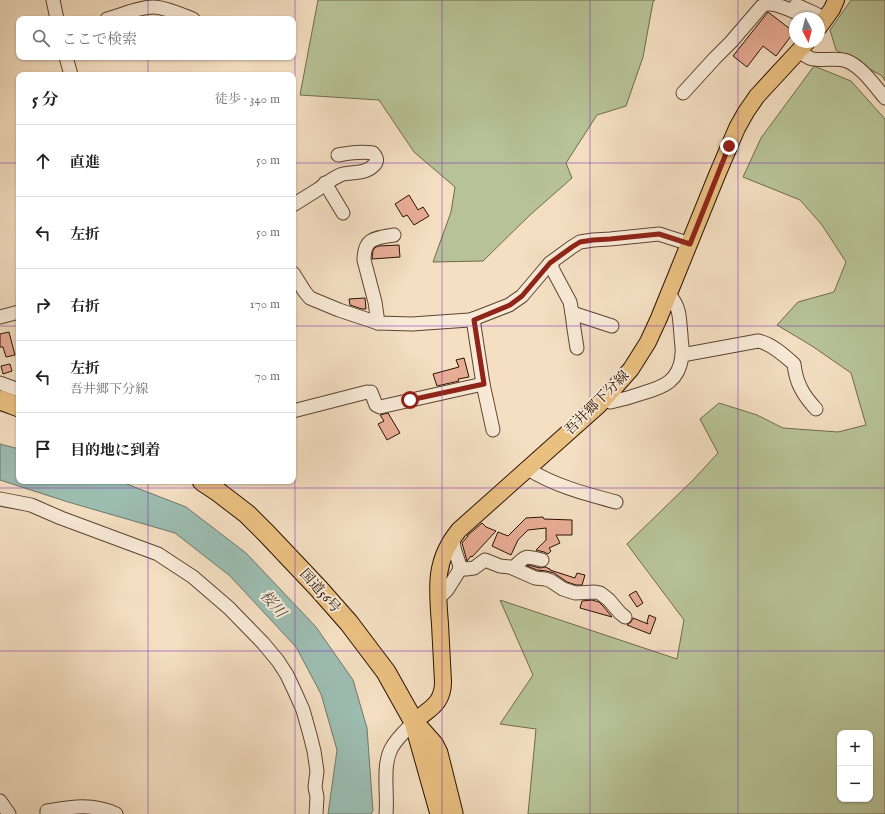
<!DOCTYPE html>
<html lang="ja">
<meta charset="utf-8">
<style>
:root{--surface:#fff;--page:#f6f6f6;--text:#222;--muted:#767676;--line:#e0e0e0}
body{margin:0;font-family:"IM FELL English","Noto Serif JP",serif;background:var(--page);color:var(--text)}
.controls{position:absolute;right:12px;bottom:12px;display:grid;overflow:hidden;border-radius:8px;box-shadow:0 1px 3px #0004}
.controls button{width:36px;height:36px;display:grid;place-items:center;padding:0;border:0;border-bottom:1px solid var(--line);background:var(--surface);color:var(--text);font:20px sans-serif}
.compass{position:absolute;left:789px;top:12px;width:36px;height:36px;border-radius:50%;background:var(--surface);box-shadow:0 1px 3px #0004;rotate:173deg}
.stop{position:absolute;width:12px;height:12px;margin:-9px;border:3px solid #8f2418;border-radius:50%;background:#fff}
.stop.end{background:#8f2418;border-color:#fff;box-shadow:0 1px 4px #0008}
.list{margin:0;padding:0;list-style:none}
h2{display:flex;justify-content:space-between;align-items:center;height:52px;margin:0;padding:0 16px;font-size:17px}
h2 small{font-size:13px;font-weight:400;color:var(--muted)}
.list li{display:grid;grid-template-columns:26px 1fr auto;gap:12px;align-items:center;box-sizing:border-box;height:72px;padding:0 16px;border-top:1px solid var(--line)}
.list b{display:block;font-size:15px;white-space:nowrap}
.list p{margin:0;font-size:13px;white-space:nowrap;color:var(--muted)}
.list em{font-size:13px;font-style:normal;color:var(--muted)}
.icon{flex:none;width:22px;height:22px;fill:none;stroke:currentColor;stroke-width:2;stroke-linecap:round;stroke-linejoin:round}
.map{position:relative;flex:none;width:885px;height:814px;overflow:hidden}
.search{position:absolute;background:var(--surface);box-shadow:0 1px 3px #0004;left:16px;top:16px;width:280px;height:44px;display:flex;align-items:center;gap:10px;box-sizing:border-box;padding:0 14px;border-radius:8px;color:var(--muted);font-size:15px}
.panel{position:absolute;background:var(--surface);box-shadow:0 1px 3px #0004;left:16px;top:72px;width:280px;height:412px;border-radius:8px}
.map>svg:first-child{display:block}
.green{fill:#b7c397;stroke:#706a4c;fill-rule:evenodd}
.water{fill:#9cbdb1;stroke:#6e786b}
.building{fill:#e9ad96;stroke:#291102}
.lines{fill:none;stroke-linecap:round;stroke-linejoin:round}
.minor-casing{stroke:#5c4432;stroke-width:15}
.major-casing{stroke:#291102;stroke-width:18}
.highway-casing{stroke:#291102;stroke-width:21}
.minor{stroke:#f8ead7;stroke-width:13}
.major{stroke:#eac081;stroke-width:16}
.highway{stroke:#eac081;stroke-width:19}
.route{stroke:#8f2418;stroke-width:5}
.grid{fill:none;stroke:#7b2cbf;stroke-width:1;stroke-opacity:0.55}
.labels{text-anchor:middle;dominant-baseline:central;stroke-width:4;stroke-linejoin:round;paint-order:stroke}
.street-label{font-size:14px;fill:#291102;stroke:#f8ead7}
.water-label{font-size:15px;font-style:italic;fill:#514d3f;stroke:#f8ead7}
</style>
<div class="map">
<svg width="885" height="814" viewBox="0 0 885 814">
<rect width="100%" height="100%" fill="#f4dfc2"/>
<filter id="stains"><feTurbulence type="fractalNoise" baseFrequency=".005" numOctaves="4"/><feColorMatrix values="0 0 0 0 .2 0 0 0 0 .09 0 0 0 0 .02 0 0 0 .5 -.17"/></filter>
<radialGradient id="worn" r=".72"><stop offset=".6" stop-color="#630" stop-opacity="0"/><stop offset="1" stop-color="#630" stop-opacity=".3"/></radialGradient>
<g class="green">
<polygon points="318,0 655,0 653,2 643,57 626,106 597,115 566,163 572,178 530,215 483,261 433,262 451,212 455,187 414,152 379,100 300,95"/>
<polygon points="851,0 885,0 885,81 882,76 836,50 830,30"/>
<path d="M814,66L851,81L885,119V814H528L536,729L500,724L533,675L500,600L677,659L684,620L627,544L693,480L718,453L700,419L719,403L757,415L783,428L838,432L866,425L851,373L812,346L777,325L798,302L834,292L846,262L822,225L800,200L743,177L761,138ZM840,733H870V799H840Z"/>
</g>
<polygon class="water" points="0,444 19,449 19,481 119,481 186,507 246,553 316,627 353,680 367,728 373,811 371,814 328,814 337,750 321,694 296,647 230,576 175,533 68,502 0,480"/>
<g class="building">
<polygon points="768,12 794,32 776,56 763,46 747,67 733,56"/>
<polygon points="409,195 418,210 423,207 429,216 414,225 407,215 403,217 395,204"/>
<polygon points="399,245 400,257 372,259 373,250 376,247 379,246"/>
<polygon points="365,298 366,309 362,309 350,305 349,299"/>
<polygon points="9,332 15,355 6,357 3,347 0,347 0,334"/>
<polygon points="464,358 469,377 458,379 459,381 437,386 433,374 459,367 456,360"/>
<polygon points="10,364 12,371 3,374 1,366"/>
<polygon points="388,413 400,433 387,440 378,424 384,421 380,415"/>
<polygon points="543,517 544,519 572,520 572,535 556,535 560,543 549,548 551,551 548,554 544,552 536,550 546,540 546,528 528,530 518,540 511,555 492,546 498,532 508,536 526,518"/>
<polygon points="482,523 486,527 496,531 472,557 471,556 467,561 462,543 468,536 467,536"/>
<polygon points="528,565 540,568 545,567 550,569 550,570 575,578 577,573 585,575 582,585 576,585 567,582 554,573 546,571 537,570 527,566"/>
<polygon points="636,591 643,603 637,607 629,595"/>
<polygon points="592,600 599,602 603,606 612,617 580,608 582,601"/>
<polygon points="649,615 656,618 650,634 627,625 631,622 633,618 648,624 647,622"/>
</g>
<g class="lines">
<defs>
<g id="minor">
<polyline points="53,0 57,19"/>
<polyline points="796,5 814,13 825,19"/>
<path d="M107,19C122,15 138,7 153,7C165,7 182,15 193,19"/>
<path d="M799,51C803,54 808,58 813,59C824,61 836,57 847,61C862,67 875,86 885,98"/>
<polyline points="66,57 71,75"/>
<path d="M683,93L715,58L731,42L762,6C764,5 766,4 768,4C776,3 799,13 805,18"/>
<polyline points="325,183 343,213"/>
<path d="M293,205C301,200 309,195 317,190C325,185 333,177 343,174C353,172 367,174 375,164C378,160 376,156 373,153C361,151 350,153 338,155"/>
<polyline points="550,263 554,272 570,302 572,313 574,329 577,348"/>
<polyline points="293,273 305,292 310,298 339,310 378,323 412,324 469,320 473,319 509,305 522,296 550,263 572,247 580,242 593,240 610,239 659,234 690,244"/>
<polyline points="572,313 612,326"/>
<polyline points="0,317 19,312"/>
<polyline points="473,319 483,384 493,430"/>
<path d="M378,323L375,302L364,260C364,238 375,238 394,235"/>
<path d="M682,355L758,341C771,343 785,356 794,364C796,383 803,395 816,409"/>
<polyline points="0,383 19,390"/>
<polyline points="371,392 376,405 380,407 483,384"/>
<path d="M605,399L610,402C621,400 632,397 643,393C664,387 679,381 682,356C683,349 681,341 681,335C679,317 681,309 669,294"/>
<polyline points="293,411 367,392"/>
<path d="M528,469C555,486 586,494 616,502"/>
<polyline points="0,499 31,505 61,518 158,554 193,577 229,608 263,643 278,661 287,675 295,692 303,710 310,735 314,751 317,771 315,787 317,797 316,814"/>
<polyline points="460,568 466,569 474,568 485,560 500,566 510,567 535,578 545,579 551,581 563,589 575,593 595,592 600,593 609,600 620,613 625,617"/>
<path d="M513,568C527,556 522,555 542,560"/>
<polyline points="438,599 447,590 459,571 460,566 454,548 453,538"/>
<polyline points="0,801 9,814"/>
<path d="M47,814V811C71,807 92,803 116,814"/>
<path d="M386,814C388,794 382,767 391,749C396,739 406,730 414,722"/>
</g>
<g id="major">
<polyline points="819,27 832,9 836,0"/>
<path d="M414,722C428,709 443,705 443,682C442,663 441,643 440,624C437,587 434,560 459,530L599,405L617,385L631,369L648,342L659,318L717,175L737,128L746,112L757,96L807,42"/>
</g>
<g id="highway">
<polyline points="0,400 19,407"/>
<polyline points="202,481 217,491 247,514 267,534 319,589 349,623 386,672 414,722 440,814"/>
<polyline points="420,729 434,745 438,753 453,813"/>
</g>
</defs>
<use href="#minor" class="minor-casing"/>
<use href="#major" class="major-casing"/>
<use href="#highway" class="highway-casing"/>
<use href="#minor" class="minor"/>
<use href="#major" class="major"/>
<use href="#highway" class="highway"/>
</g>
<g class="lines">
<polyline class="route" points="410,400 484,384 474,320 510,305 522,296 550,263 572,247 580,242 593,240 610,239 659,234 690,244 729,146"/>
</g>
<path class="grid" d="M148,0V19M295,0V814M442,0V814M590,0V814M738,0V814M148,57V75M0,163H19M293,163H885M0,326H19M293,326H885M148,481V814M0,488H885M0,651H885"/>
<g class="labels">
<g class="street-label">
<text transform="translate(597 403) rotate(-45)">吾井郷下分線</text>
<text transform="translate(320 591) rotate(48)">国道56号</text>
</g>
<g class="water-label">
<text transform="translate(273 604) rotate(49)">桜川</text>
</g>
</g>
<rect width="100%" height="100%" filter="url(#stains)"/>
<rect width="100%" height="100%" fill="url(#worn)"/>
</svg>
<div class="controls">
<button>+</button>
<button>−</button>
</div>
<svg class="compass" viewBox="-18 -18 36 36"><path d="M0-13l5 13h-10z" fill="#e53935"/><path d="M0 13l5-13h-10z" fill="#767676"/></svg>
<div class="stop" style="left:410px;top:400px"></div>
<div class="stop end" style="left:729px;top:146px"></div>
<div class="search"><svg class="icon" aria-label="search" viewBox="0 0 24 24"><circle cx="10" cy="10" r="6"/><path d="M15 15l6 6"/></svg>ここで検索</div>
<section class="panel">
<h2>5 分<small>徒歩 · 340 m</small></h2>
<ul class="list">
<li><svg class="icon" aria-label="ahead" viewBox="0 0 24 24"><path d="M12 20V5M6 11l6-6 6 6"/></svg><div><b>直進</b></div><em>50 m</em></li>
<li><svg class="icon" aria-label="left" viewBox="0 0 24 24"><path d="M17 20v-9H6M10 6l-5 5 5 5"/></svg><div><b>左折</b></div><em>50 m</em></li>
<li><svg class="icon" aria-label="right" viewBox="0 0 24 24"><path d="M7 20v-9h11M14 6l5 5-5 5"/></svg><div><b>右折</b></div><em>170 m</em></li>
<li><svg class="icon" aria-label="left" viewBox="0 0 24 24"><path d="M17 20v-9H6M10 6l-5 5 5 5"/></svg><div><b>左折</b><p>吾井郷下分線</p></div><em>70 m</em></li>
<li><svg class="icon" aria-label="arrive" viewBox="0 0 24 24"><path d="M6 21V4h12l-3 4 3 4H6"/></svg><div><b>目的地に到着</b></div></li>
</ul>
</section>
</div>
